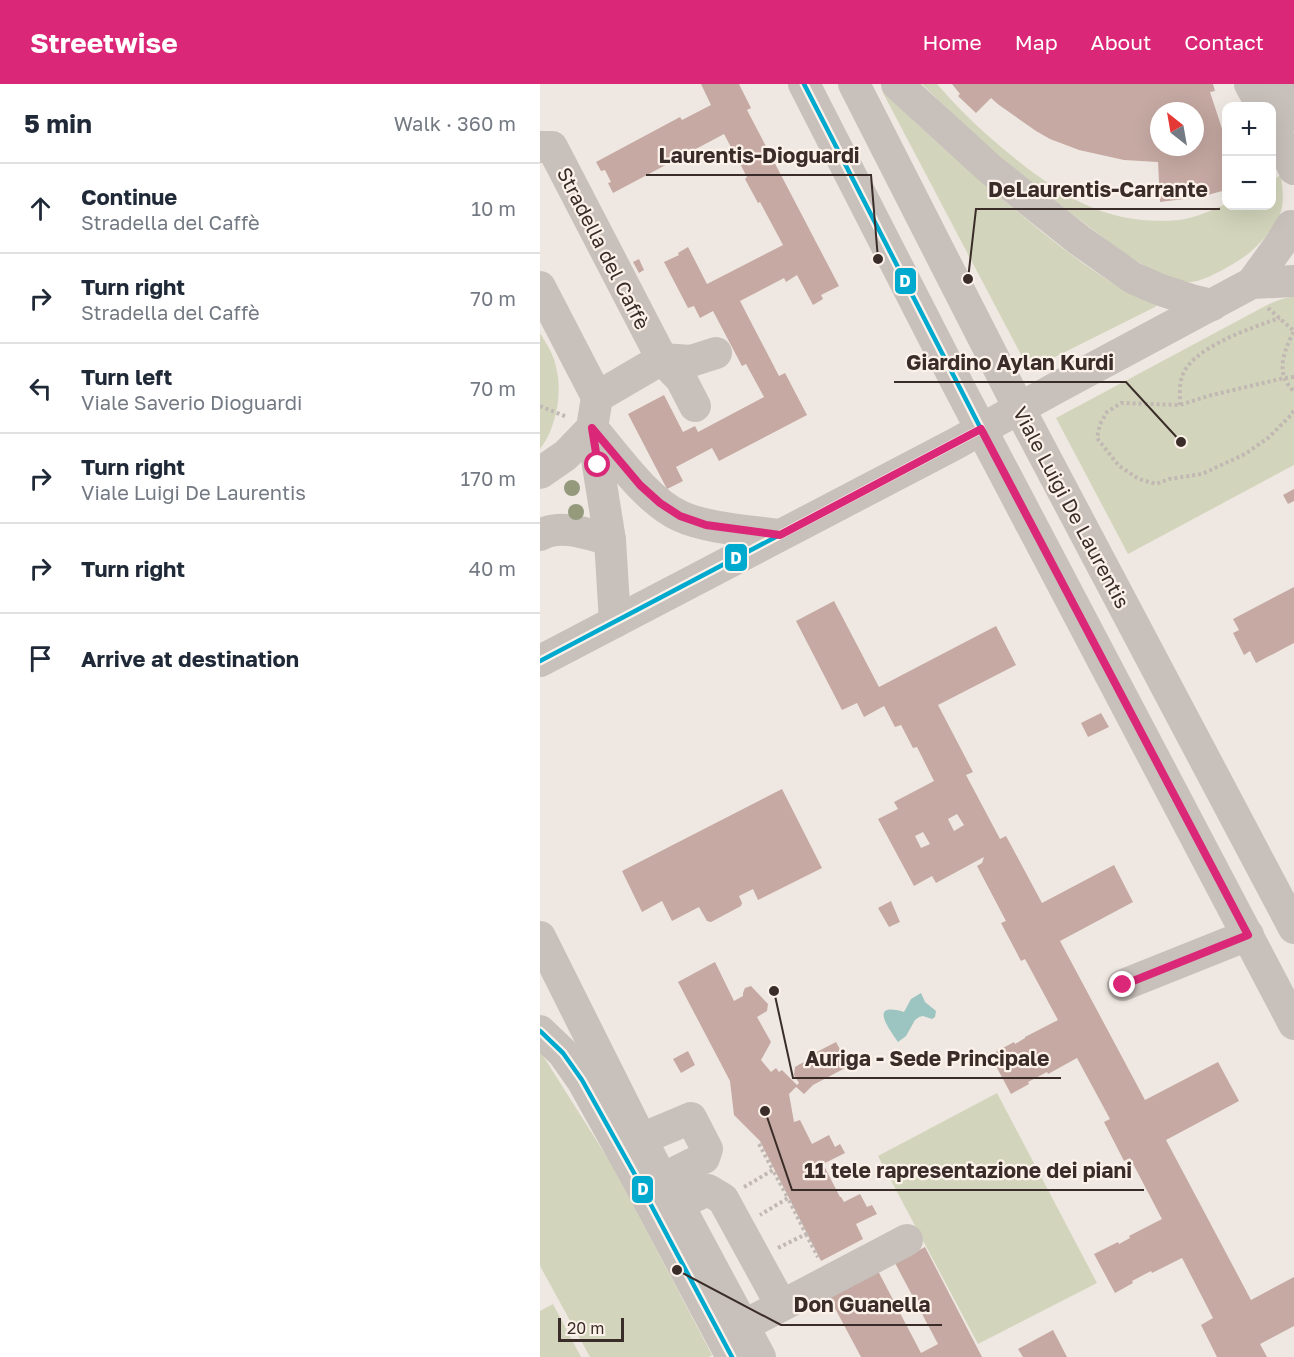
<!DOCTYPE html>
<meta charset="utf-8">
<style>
:root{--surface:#fff;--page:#f2f2f3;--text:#1f2937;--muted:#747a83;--line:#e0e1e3;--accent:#db2777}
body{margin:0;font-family:"Golos Text",sans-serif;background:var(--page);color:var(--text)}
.controls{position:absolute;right:18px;top:18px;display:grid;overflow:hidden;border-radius:12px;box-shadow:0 6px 24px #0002}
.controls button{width:54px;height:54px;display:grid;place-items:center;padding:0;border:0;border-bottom:2px solid var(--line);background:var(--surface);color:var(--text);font:30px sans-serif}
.compass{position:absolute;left:610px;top:18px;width:54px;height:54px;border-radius:50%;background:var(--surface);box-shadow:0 6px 24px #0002;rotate:329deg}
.scale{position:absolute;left:18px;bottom:15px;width:66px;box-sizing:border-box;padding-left:6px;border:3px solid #3a2c28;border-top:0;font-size:16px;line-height:21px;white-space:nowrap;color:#3a2c28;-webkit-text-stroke:4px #fcf2ea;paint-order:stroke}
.stop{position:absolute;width:18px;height:18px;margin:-14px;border:4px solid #db2777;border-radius:50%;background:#fff}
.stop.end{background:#db2777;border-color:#fff;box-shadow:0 2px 6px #0008}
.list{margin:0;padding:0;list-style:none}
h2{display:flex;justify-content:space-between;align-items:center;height:78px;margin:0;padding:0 24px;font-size:26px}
h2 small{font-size:20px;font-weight:400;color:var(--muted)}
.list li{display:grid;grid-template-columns:39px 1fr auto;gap:18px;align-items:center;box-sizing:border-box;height:90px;padding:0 24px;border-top:2px solid var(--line)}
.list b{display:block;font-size:22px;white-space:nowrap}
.list p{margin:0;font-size:20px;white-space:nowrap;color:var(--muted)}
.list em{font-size:20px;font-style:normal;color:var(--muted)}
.icon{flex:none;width:33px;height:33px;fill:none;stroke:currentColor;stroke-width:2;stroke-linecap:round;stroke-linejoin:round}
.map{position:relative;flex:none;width:754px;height:1273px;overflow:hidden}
header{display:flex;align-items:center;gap:36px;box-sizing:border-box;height:84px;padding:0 30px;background:var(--accent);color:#fff}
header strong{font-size:28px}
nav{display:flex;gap:33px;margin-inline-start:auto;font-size:21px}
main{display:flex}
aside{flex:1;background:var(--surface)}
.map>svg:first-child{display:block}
.green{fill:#d2d5bb}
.water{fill:#9cc4c0}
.building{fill:#c5a9a2;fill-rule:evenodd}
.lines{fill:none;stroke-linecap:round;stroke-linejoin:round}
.path{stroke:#c1b8b3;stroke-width:4;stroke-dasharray:3 3;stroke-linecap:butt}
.minor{stroke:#c8c0bb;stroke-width:32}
.bus-1-casing{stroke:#fcf2ea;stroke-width:9}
.bus-1{stroke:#00a9ce;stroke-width:4.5}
.tree{fill:#969a7c}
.route{stroke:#db2777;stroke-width:8}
.labels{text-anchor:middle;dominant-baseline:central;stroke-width:4.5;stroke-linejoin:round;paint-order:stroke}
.street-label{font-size:20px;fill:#3a2c28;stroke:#fcf2ea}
.leader{fill:none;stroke:#3a2c28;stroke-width:2}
.callout-dot{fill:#3a2c28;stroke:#fcf2ea;stroke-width:2}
.callout-label{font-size:21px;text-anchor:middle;font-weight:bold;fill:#3a2c28;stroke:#fcf2ea;stroke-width:4.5;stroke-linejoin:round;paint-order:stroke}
.line-badge{stroke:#fcf2ea;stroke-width:2}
.badge-label{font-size:16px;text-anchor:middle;font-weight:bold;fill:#fff}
</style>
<header>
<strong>Streetwise</strong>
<nav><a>Home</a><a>Map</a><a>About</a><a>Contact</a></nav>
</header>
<main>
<aside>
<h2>5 min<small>Walk · 360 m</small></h2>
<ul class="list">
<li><svg class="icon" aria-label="ahead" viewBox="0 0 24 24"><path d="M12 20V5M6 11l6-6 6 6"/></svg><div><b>Continue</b><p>Stradella del Caffè</p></div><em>10 m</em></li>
<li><svg class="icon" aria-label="right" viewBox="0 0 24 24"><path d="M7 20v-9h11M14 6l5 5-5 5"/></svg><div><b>Turn right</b><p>Stradella del Caffè</p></div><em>70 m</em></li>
<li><svg class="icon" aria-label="left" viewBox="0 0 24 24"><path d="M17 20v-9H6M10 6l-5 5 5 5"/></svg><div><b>Turn left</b><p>Viale Saverio Dioguardi</p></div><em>70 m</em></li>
<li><svg class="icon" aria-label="right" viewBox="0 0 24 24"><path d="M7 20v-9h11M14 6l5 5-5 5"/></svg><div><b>Turn right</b><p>Viale Luigi De Laurentis</p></div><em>170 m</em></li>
<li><svg class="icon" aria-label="right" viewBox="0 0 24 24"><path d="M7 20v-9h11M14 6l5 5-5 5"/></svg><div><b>Turn right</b></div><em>40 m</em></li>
<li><svg class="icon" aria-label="arrive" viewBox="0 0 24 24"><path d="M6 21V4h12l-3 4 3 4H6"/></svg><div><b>Arrive at destination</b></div></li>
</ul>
</aside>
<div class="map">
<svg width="754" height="1273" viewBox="0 0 754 1273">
<rect width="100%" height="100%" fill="#efe8e2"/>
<g class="green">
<path d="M382,0H397C421,28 448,53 477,76C527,116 572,142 639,136C655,134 672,126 686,120V122H732V96L741,91C742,102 744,112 742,123C739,140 721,159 708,170C696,179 666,197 651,198C619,199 569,158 544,139C518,119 491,99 465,78C436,53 409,27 382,0Z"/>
<path d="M342,7C390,52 439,97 490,138C529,170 570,202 617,222L489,286Z"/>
<polygon points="754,212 754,381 588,470 516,334 729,220 742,215"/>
<path d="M0,249C6,259 14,271 16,283C23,309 16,345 0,365Z"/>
<polygon points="0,967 72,1081 172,1271 169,1273 50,1273 0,1182"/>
<polygon points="457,1009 557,1199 438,1260 338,1072"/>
<polygon points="13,1220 41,1273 0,1273 0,1227"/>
</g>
<path class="water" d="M381,909L385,918L396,927L395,933L392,935L383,932L379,933L375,936L366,952L358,958C350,946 327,917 364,928L371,915Z"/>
<g class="building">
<polygon points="161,0 199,0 211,24 207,26 299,202 281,211 283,215 273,221 257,191 246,198 244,194 200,217 239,292 245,289 267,331 179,377 172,364 136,383 143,397 127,405 88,330 124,311 143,348 155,342 158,348 224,313 206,280 202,282 173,227 160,234 154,222 148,224 124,178 139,171 138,169 148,163 167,200 243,161 220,118 218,119 205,95 207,93 184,50 73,109 68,99 71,98 65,86 61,87 56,78 140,33 142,36 171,21"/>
<path d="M412,0H673L675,7L670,8L686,57V106L660,113L620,118L618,78L584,76L539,66L510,55L496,47L459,21L451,14L436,29L418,12L420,10ZM619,27H655V63H619Z"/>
<polygon points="99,175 104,186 99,189 93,178"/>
<polygon points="754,405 754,417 748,420 743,411"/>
<polygon points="754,503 754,559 716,579 710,567 704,571 693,549 699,546 693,535"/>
<path d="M294,517L339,603L456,542L476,581L398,621L433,688L426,691L460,755L466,752L502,819L574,781L593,818L520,857L605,1016L678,978L699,1017L626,1056L711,1216L754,1193V1242L720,1260L727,1273H677L661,1241L673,1234L642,1174L612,1189L611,1187L592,1197L593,1199L575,1209L554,1170L578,1158L579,1160L590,1154L589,1152L622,1135L590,1074L584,1077L564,1038L570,1035L537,974L508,990L507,988L488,998L489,1000L471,1010L450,971L474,958L475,960L485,954V953L518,936L485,875L481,877L461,839L466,837L437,782L442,779L444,773L396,799L392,792L374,802L338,735L358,725L354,718L394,697L377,663L373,664L361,641L355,643L344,622L324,633L317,619L302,626L256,537ZM417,730L424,741L414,747L408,735ZM383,748L390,760L381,764L375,752Z"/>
<polygon points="561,629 569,643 548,653 541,639"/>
<polygon points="242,705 282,784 218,816 213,805 199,812 202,819 201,822 171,838 167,837 159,823 132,837 122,817 102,828 82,787"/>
<polygon points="351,817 360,838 349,843 338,824"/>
<polygon points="175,878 194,917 203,912 203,909 205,904 211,902 228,920 227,927 217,933 231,958 221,976 231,988 236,984 239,988 242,986 257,1001 259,999 254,991 255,983 260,980 269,976 267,973 296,958 309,982 273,1001 264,1010 256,1003 249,1010 254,1038 260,1036 272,1060 289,1051 295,1063 300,1060 305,1069 283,1080 300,1113 301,1113 304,1118 320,1110 327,1123 332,1121 337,1130 316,1140 323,1155 281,1177 220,1057 194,1031 190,997 138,898"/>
<polygon points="148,967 155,981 141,989 133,975"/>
<polygon points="385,1163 442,1273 321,1273 289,1213 338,1187 381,1269 398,1260 355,1179"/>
<polygon points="513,1246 527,1273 483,1273 478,1265"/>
</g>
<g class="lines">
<g class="path">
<path d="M728,224L754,247C747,261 738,280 745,295C747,300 751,304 754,308"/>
<polyline points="754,293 744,294 668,312 640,321 581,319 567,328 560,340 557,354 579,382 599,395 616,400 629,395 662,390 705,370 728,354 752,330 754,326"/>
<path d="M640,321C640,312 639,301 642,293C650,264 713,243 740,234"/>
<polyline points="0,322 27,333"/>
<polyline points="219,1060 233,1086"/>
<polyline points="204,1103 233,1086 248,1114 220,1131"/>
<polyline points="266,1150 278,1173"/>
<polyline points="238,1164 266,1150 248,1114"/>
</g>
<g class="minor">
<polyline points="264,0 420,305 754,940"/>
<polyline points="314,0 479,324 754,844"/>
<polyline points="357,0 450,85 539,156 593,194 618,205 651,216 672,221"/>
<polyline points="710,0 722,22"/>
<polyline points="738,0 754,31"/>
<polyline points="732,40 754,85"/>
<polyline points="0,63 12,63 122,275 141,295 155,322"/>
<polyline points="712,199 754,197"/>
<polyline points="0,203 57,313 52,344 70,456 75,538"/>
<polyline points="57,313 122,275 151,277 176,269"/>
<path d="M52,344C76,372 107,417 140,432C165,444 211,447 240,451"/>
<polyline points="0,389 26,371 52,344"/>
<path d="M0,451C21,439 48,450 70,456"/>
<polyline points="0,577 415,360 516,304 712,199 741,159 751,142"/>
<polyline points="0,853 101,1055 122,1095 138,1120 220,1273"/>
<polyline points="583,901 708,851"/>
<polyline points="0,947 23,969 42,996 94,1089 192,1273"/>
<polyline points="101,1055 151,1034 167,1065 164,1074 122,1095"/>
<polyline points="138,1120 168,1106 183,1115 241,1221"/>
<polyline points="203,1242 367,1156"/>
</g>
<defs>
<g id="bus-1">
<polyline points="0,577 441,345 264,0"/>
<polyline points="0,947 23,969 42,996 94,1089 192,1273"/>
</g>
</defs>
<use href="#bus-1" class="bus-1-casing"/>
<use href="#bus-1" class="bus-1"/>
</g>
<g class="tree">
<circle cx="32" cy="404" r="8"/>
<circle cx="36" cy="428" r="8"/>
</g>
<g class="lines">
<polyline class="route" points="58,381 52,344 100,401 120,419 140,432 166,441 240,451 441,345 708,851 583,901"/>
</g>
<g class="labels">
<g class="street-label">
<text transform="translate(64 164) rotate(63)">Stradella del Caffè</text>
<text transform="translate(532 423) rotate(62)">Viale Luigi De Laurentis</text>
</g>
</g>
<path class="leader" d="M338 175L331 91H106M428 195L436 125H680M641 358L586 298H354M234 907L253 994H521M225 1027L252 1106H604M137 1186L241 1241H402"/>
<g class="callout-dot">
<circle cx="338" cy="175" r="6"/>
<circle cx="428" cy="195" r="6"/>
<circle cx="641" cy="358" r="6"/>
<circle cx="234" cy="907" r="6"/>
<circle cx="225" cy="1027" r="6"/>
<circle cx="137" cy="1186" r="6"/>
</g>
<g class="callout-label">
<text x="219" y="79">Laurentis-Dioguardi</text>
<text x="558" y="113">DeLaurentis-Carrante</text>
<text x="470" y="286">Giardino Aylan Kurdi</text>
<text x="387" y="982">Auriga - Sede Principale</text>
<text x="428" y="1094">11 tele rapresentazione dei piani</text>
<text x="322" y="1228">Don Guanella</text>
</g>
<g class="line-badge">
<rect x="354" y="183" width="23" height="28" rx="6" fill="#00a9ce"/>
<rect x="184" y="459" width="24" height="29" rx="6" fill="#00a9ce"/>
<rect x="91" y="1091" width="23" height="29" rx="6" fill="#00a9ce"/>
</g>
<g class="badge-label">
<text x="365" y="203">D</text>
<text x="196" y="480">D</text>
<text x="103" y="1111">D</text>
</g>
</svg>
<div class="controls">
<button>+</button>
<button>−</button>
</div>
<svg class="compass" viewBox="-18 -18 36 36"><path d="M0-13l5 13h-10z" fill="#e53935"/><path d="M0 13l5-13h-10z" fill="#747a83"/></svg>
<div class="scale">20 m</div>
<div class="stop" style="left:58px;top:381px"></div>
<div class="stop end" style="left:583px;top:901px"></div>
</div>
</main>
